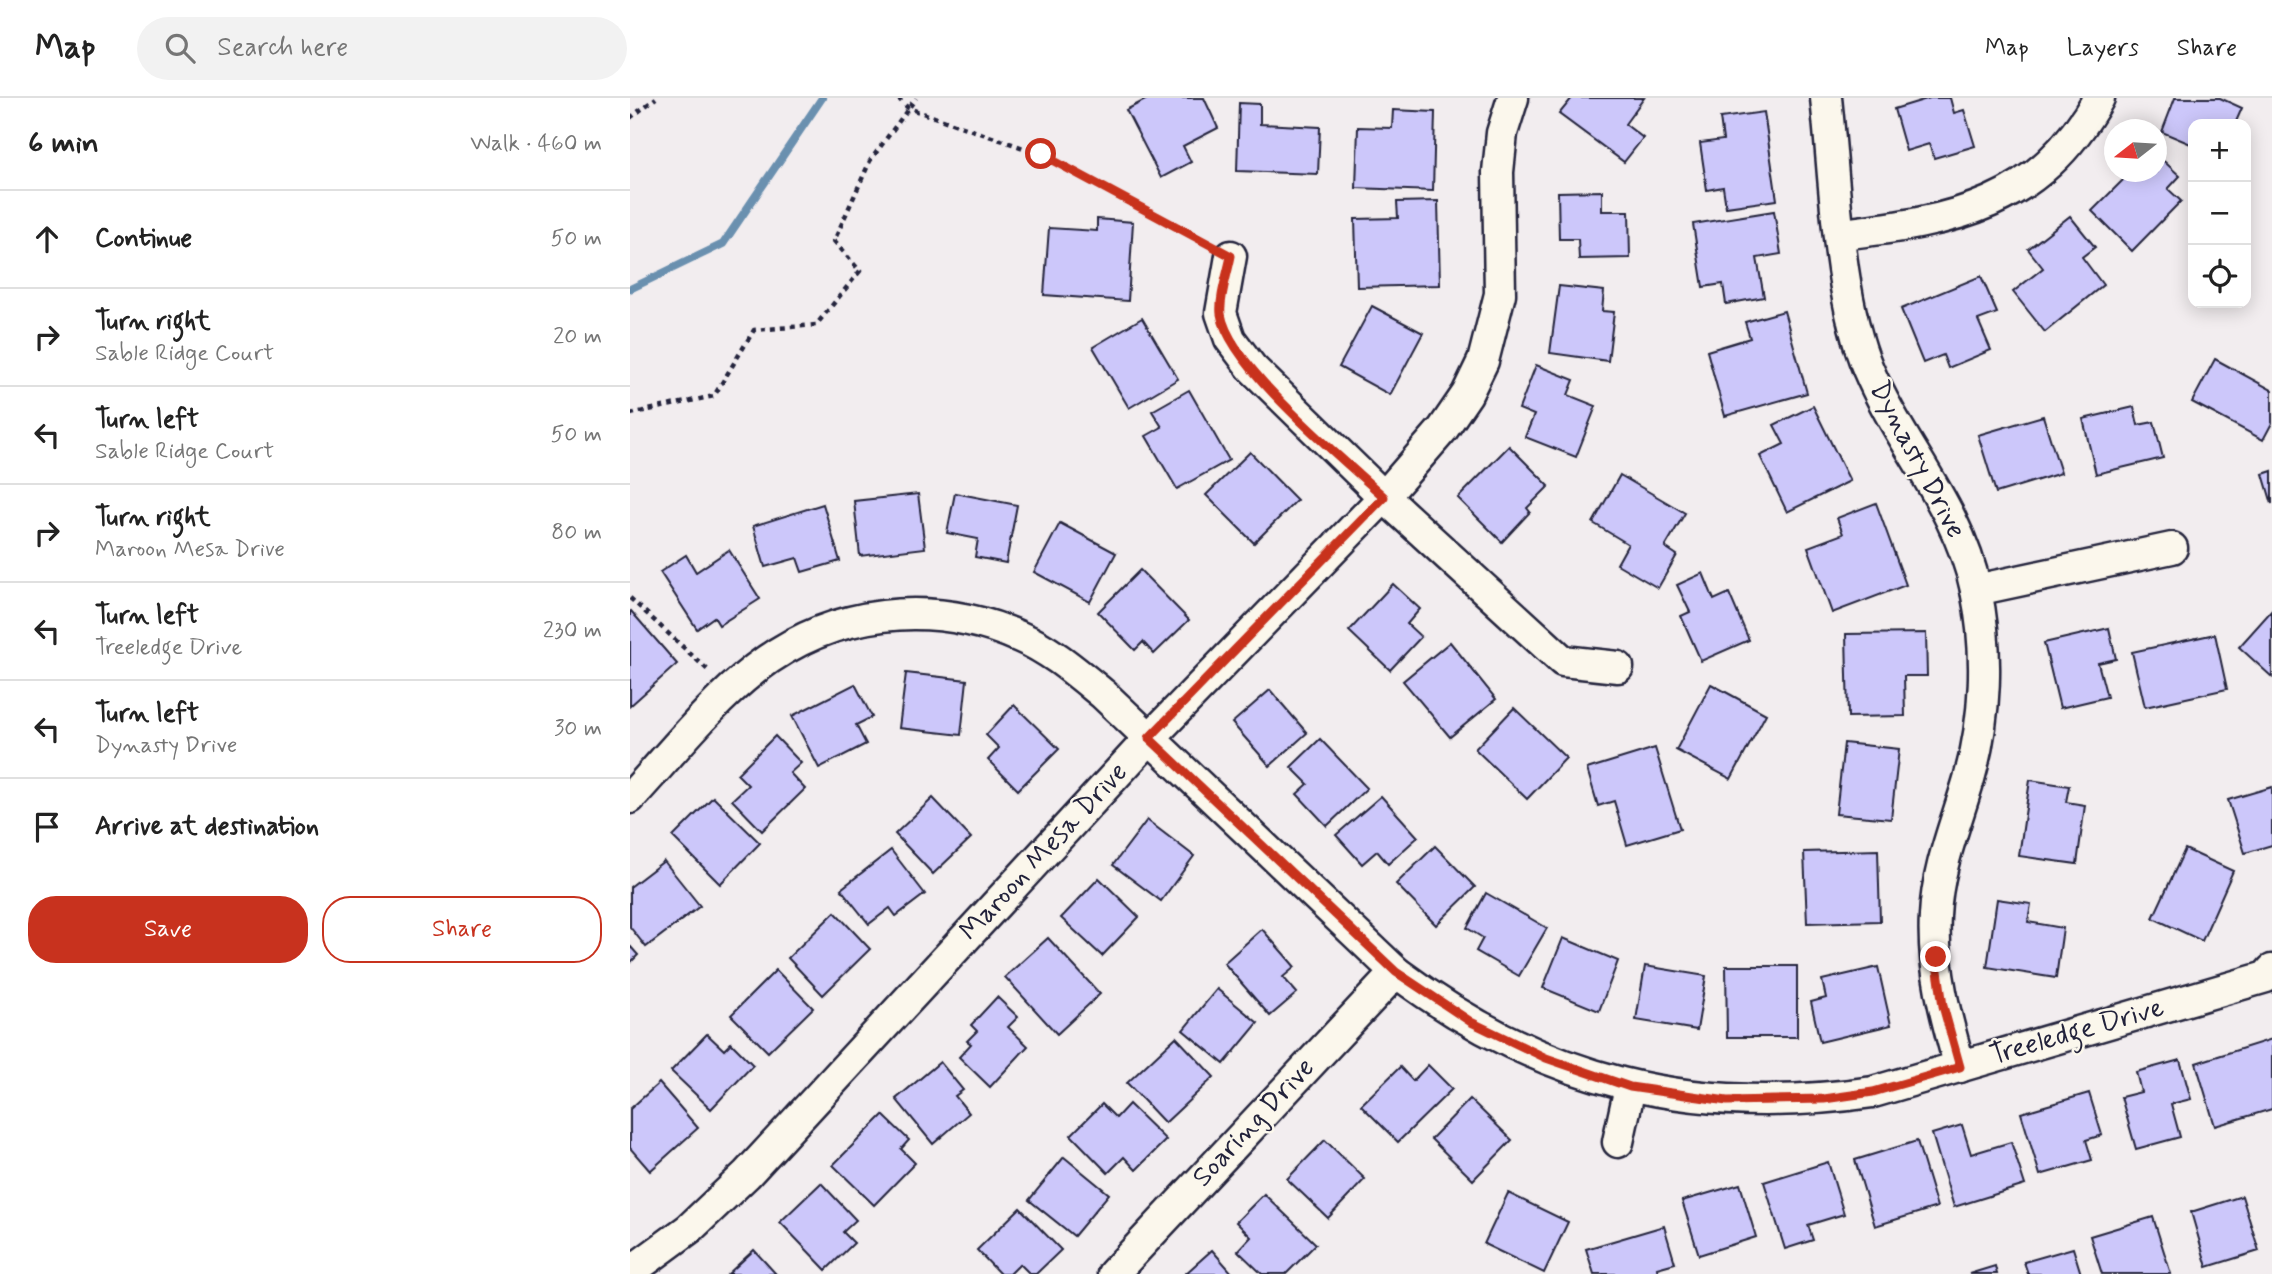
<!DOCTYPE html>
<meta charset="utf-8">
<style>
:root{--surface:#fff;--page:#f2f2f2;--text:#222;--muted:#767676;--line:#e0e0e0;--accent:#c8321e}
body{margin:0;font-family:Mynerve,sans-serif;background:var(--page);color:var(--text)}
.controls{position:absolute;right:21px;top:21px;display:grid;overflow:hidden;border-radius:14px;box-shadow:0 4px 18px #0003}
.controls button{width:63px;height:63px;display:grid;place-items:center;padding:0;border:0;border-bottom:2px solid var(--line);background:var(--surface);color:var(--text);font:35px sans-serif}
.compass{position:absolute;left:1474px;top:21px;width:63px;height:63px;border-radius:50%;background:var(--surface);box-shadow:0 4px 18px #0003;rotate:253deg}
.stop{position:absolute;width:21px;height:21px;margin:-16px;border:5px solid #c8321e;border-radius:50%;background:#fff}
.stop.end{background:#c8321e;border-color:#fff;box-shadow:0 2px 7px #0008}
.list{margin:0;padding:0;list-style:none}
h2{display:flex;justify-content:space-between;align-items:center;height:91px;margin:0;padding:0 28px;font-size:30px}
h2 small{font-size:23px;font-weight:400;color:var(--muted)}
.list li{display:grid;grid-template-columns:46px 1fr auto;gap:21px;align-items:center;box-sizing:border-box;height:98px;padding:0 28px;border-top:2px solid var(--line)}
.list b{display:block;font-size:26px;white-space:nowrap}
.list p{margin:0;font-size:23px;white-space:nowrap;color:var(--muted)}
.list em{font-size:23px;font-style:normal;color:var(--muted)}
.actions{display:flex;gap:14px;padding:21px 28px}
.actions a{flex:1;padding:16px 0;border:2px solid var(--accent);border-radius:28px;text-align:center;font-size:24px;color:var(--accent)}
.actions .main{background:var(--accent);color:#fff}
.icon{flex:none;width:38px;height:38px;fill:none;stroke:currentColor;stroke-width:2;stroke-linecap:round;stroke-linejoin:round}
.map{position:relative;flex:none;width:1642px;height:1176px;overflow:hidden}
header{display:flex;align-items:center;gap:42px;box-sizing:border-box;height:98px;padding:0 35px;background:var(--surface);border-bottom:2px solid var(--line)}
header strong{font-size:33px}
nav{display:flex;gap:38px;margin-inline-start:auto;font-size:24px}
.search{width:490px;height:63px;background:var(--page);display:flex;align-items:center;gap:18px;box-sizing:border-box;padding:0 24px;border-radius:38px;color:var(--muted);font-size:26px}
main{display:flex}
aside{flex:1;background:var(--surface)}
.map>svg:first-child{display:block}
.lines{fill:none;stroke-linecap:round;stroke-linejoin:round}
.stream{stroke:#6b90af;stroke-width:8}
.building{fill:#ccc7fa;stroke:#22223b;stroke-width:2}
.minor-casing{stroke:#22223b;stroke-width:35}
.path{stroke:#22223b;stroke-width:4.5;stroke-dasharray:5 5;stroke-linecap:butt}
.minor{stroke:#fbf7ec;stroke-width:30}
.route{stroke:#c8321e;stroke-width:9}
.labels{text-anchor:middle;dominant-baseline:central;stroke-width:5;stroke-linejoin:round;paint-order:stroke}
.street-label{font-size:28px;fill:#22223b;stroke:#fbf7ec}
</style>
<header>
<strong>Map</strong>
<div class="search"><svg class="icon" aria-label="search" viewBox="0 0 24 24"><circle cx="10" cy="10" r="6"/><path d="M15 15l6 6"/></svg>Search here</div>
<nav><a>Map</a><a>Layers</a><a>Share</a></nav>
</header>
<main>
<aside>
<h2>6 min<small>Walk · 460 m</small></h2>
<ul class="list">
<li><svg class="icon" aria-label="ahead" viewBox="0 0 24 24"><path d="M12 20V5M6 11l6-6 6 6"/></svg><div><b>Continue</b></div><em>50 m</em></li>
<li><svg class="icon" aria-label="right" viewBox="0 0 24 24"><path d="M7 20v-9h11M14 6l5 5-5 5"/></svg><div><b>Turn right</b><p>Sable Ridge Court</p></div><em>20 m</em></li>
<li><svg class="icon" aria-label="left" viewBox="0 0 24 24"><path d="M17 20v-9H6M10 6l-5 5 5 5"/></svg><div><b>Turn left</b><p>Sable Ridge Court</p></div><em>50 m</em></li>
<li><svg class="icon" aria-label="right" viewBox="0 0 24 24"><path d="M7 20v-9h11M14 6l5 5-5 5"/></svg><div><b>Turn right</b><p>Maroon Mesa Drive</p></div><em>80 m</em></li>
<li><svg class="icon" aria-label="left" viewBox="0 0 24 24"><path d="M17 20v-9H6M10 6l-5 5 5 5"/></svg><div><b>Turn left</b><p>Treeledge Drive</p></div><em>230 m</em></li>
<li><svg class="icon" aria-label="left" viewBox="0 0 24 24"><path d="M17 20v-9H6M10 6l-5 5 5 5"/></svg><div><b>Turn left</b><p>Dynasty Drive</p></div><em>30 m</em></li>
<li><svg class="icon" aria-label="arrive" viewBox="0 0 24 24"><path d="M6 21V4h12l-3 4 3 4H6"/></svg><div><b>Arrive at destination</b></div></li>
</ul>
<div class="actions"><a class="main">Save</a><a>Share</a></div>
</aside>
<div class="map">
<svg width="1642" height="1176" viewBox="0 0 1642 1176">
<rect width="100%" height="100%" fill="#f2edef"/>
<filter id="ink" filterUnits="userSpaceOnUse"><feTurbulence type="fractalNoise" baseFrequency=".0143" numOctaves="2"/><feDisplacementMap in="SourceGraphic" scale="14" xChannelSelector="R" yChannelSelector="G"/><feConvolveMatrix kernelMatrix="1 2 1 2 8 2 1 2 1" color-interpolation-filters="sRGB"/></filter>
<g filter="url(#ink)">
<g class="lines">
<polyline class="stream" points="0,191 93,146 192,0"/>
</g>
<g class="building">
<polygon points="519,0 574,0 588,30 553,48 561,64 531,80 496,12"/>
<polygon points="942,0 1014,0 995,26 1013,40 994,64 929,16"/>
<polygon points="1300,0 1320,0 1324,15 1334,12 1345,48 1304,60 1299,46 1276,53 1264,11"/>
<polygon points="1545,0 1590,0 1612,10 1605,26 1563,26 1563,47 1532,34"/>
<polygon points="609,5 630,6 630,26 690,29 688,76 607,73"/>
<polygon points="763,12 805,14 803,93 726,90 728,29 762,30"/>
<polygon points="1134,14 1147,102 1096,109 1093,89 1077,92 1070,45 1093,42 1090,20"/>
<polygon points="1526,56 1550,78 1538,91 1551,103 1502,153 1462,113 1501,74 1526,74"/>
<polygon points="972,93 972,113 999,113 1000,160 949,161 948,141 929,141 928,94"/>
<polygon points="808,103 810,187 727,189 725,121 768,120 767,104"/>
<polygon points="1144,113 1151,156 1127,160 1134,199 1096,206 1093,186 1073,189 1063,126"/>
<polygon points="1440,118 1465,149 1452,159 1473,187 1415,234 1383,194 1413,170 1398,151"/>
<polygon points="467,121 503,124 498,203 414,197 419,130 467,133"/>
<polygon points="1351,178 1367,215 1348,222 1361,252 1318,270 1313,257 1293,265 1271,211"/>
<polygon points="929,188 974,193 972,213 984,214 978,263 920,255"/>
<polygon points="742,208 793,235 760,297 709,269"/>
<polygon points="1154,213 1177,295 1095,318 1077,253 1120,240 1115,224"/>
<polygon points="512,220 548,281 499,310 463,249"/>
<polygon points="1585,261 1642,292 1642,325 1633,342 1562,304"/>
<polygon points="906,267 944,282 938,297 966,308 946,359 895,339 904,317 889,311"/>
<polygon points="559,292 599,362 547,391 516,338 532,329 522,313"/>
<polygon points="1183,308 1220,383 1157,414 1130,358 1154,346 1144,327"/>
<polygon points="1504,309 1508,327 1524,324 1533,360 1466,376 1453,321"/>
<polygon points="1413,318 1431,375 1366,395 1348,337"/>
<polygon points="879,348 919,388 897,410 900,414 872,444 828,400"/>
<polygon points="620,354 667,402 624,445 576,397"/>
<polygon points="1642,373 1642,406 1633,376"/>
<polygon points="990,377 1055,415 1035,449 1047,457 1028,490 987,466 998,446 963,425"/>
<polygon points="325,395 387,407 376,465 345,459 348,441 317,435"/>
<polygon points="288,396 295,450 230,458 224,403"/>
<polygon points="1246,405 1276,487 1202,515 1178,449 1213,436 1207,420"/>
<polygon points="193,406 210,463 172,474 167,460 135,469 123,428"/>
<polygon points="430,425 486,455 460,504 404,474"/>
<polygon points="99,452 130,501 89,527 84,519 67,531 30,474 56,457 66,474"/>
<polygon points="510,472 559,522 524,556 513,544 505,552 468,514"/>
<polygon points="1073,475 1084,502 1099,495 1119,542 1071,563 1051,518 1060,514 1047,487"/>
<polygon points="763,486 790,511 777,526 791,539 760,572 719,533"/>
<polygon points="1642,512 1642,579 1609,549"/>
<polygon points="1,513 47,566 0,608 0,514"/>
<polygon points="1479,530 1486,561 1468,565 1477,599 1430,610 1414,545"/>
<polygon points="1296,535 1297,578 1274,578 1275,618 1218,619 1216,536"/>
<polygon points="1585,536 1597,591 1515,609 1502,554"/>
<polygon points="820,544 866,601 820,639 773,583"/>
<polygon points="276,575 337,582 331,637 269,630"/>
<polygon points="225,586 242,619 226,627 236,646 189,670 162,618"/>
<polygon points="1081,586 1136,616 1101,681 1046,652"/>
<polygon points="640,592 677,635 640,668 602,625"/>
<polygon points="384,607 429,651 388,692 358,662 369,650 356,637"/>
<polygon points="884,610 936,660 897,701 845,651"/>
<polygon points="145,638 171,665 160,675 175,691 132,733 102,702 118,687 107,676"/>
<polygon points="690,641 737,690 697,728 667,696 678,686 661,669"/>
<polygon points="1214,645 1269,651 1261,721 1206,716"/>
<polygon points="1025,650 1050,731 997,747 984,703 968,708 957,671"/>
<polygon points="1400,682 1439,688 1436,704 1455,707 1447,766 1389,758"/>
<polygon points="1642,689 1642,747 1615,755 1598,702"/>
<polygon points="751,698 788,739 758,766 747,753 732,766 706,737"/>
<polygon points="83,699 130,745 90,786 43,739"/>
<polygon points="303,700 341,740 303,776 265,736"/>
<polygon points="517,722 564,758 531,803 483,767"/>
<polygon points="805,748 845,789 806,827 766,786"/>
<polygon points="1555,751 1603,773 1572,843 1523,820"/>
<polygon points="261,752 295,796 266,818 260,810 239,826 211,791"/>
<polygon points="1248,752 1250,823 1177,825 1174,754"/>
<polygon points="34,763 70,808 16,849 0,829 0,789"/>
<polygon points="469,780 509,819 472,858 431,820"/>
<polygon points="856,795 917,830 889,878 846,853 853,840 837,830"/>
<polygon points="1367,801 1401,806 1398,824 1433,830 1426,880 1357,869"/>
<polygon points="205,814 240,851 193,897 158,860"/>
<polygon points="632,831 665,869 653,879 667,895 640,918 594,865"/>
<polygon points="418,840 470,896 427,936 375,879"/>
<polygon points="933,840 988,863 969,913 913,890"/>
<polygon points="0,848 8,857 0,865"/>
<polygon points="1015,868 1076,878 1067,932 1006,922"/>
<polygon points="1096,868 1167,868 1167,939 1097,939"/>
<polygon points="1248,869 1261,927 1190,944 1181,904 1196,900 1192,882"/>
<polygon points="146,872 183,910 138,954 101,917"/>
<polygon points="587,891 628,925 594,966 553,932"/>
<polygon points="367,899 388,919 378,929 398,948 360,989 329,959 341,946 337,943 347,933 341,927"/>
<polygon points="77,936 94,952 101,945 123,967 81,1011 41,973"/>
<polygon points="546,939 584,979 535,1025 497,985"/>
<polygon points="1642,941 1642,1011 1585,1028 1566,965"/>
<polygon points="1550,962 1561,1001 1541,1006 1550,1039 1506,1051 1491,999 1511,994 1506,974"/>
<polygon points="310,964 333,992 325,998 339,1015 303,1046 266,1001"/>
<polygon points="798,967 822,991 768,1044 731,1007 770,969 783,983"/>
<polygon points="29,985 68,1030 20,1073 0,1050 0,1011"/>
<polygon points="1459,995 1472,1037 1456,1042 1462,1062 1410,1077 1391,1015"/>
<polygon points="840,1001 882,1042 843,1082 801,1041"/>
<polygon points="472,1006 486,1020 499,1006 536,1042 506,1072 494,1059 478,1075 441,1037"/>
<polygon points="253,1017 279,1042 271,1051 285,1065 244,1107 203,1067"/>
<polygon points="1332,1027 1341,1056 1381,1044 1395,1087 1324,1109 1302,1036"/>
<polygon points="695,1042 735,1081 698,1120 657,1081"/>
<polygon points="1287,1043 1307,1109 1245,1128 1225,1062"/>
<polygon points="434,1059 479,1096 444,1138 399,1102"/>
<polygon points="1198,1064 1214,1116 1178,1127 1183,1142 1155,1151 1134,1084"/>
<polygon points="191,1085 226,1122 213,1134 224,1145 196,1172 150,1124"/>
<polygon points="1110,1086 1126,1139 1069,1157 1052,1103"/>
<polygon points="878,1095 938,1124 914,1175 854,1146"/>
<polygon points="634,1096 686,1146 656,1176 632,1176 608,1153 621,1139 606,1124"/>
<polygon points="1612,1098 1629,1153 1577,1169 1561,1114"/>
<polygon points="390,1110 431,1152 406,1176 400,1176 390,1166 380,1176 370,1176 347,1152"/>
<polygon points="1523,1119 1541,1176 1472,1176 1460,1138"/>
<polygon points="1034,1128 1045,1165 1027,1170 1028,1176 964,1176 956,1151"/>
<polygon points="1443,1150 1451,1176 1398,1176 1394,1164"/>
<polygon points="124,1152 146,1176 98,1176"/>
<polygon points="582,1152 603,1176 555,1176"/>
<polygon points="1365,1168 1367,1176 1339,1176"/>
</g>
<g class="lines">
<defs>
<g id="minor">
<path d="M1196,0C1205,81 1207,197 1238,271C1270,347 1329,409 1346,492C1359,554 1356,621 1339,681C1326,726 1307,770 1305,818C1302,870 1316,920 1330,969"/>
<path d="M1211,136C1325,123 1408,108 1469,0"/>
<polyline points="601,158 591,215 600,241 622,270 754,399 933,563 988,569"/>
<polyline points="1346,492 1542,450"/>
<path d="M0,700C40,657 79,607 125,571C202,511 302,500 390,539C421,552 447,575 473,596L766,874C913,984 1062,1020 1243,994L1636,879L1642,872"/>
<polyline points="988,1044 1000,989"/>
<polyline points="0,1174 60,1130 117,1076 519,641 754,399 813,331 837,296 853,263 870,196 868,74 872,35 883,0"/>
<polyline points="483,1176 766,874"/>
</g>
</defs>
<use href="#minor" class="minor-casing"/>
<g class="path">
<polyline points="268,0 278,10 411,56 579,146"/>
<polyline points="0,20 26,0"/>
<polyline points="0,316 84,298 124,232 186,227 230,173 204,143 240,63 286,0"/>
<polyline points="0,500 79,573"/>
</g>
<use href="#minor" class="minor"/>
</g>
</g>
<g class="lines" filter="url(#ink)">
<path class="route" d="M411,56L601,158C598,175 589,199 591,216C599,268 713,361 754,399L519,640L766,874L841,924L916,960L1000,989L1097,1003L1194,1001L1243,994L1330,969L1313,908L1306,859"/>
</g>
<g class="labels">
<g class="street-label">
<text transform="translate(1287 362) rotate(62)">Dynasty Drive</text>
<text transform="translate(414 754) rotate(-47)">Maroon Mesa Drive</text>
<text transform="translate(1447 934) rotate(-16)">Treeledge Drive</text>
<text transform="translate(624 1025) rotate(-47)">Soaring Drive</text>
</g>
</g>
</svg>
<div class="controls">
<button>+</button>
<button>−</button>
<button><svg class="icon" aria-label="locate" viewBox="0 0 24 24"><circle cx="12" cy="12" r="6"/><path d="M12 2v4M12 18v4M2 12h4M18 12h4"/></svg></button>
</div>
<svg class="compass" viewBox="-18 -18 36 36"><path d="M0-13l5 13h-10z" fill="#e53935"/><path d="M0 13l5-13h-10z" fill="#767676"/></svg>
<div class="stop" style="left:411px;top:56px"></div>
<div class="stop end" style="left:1306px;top:859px"></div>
</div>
</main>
